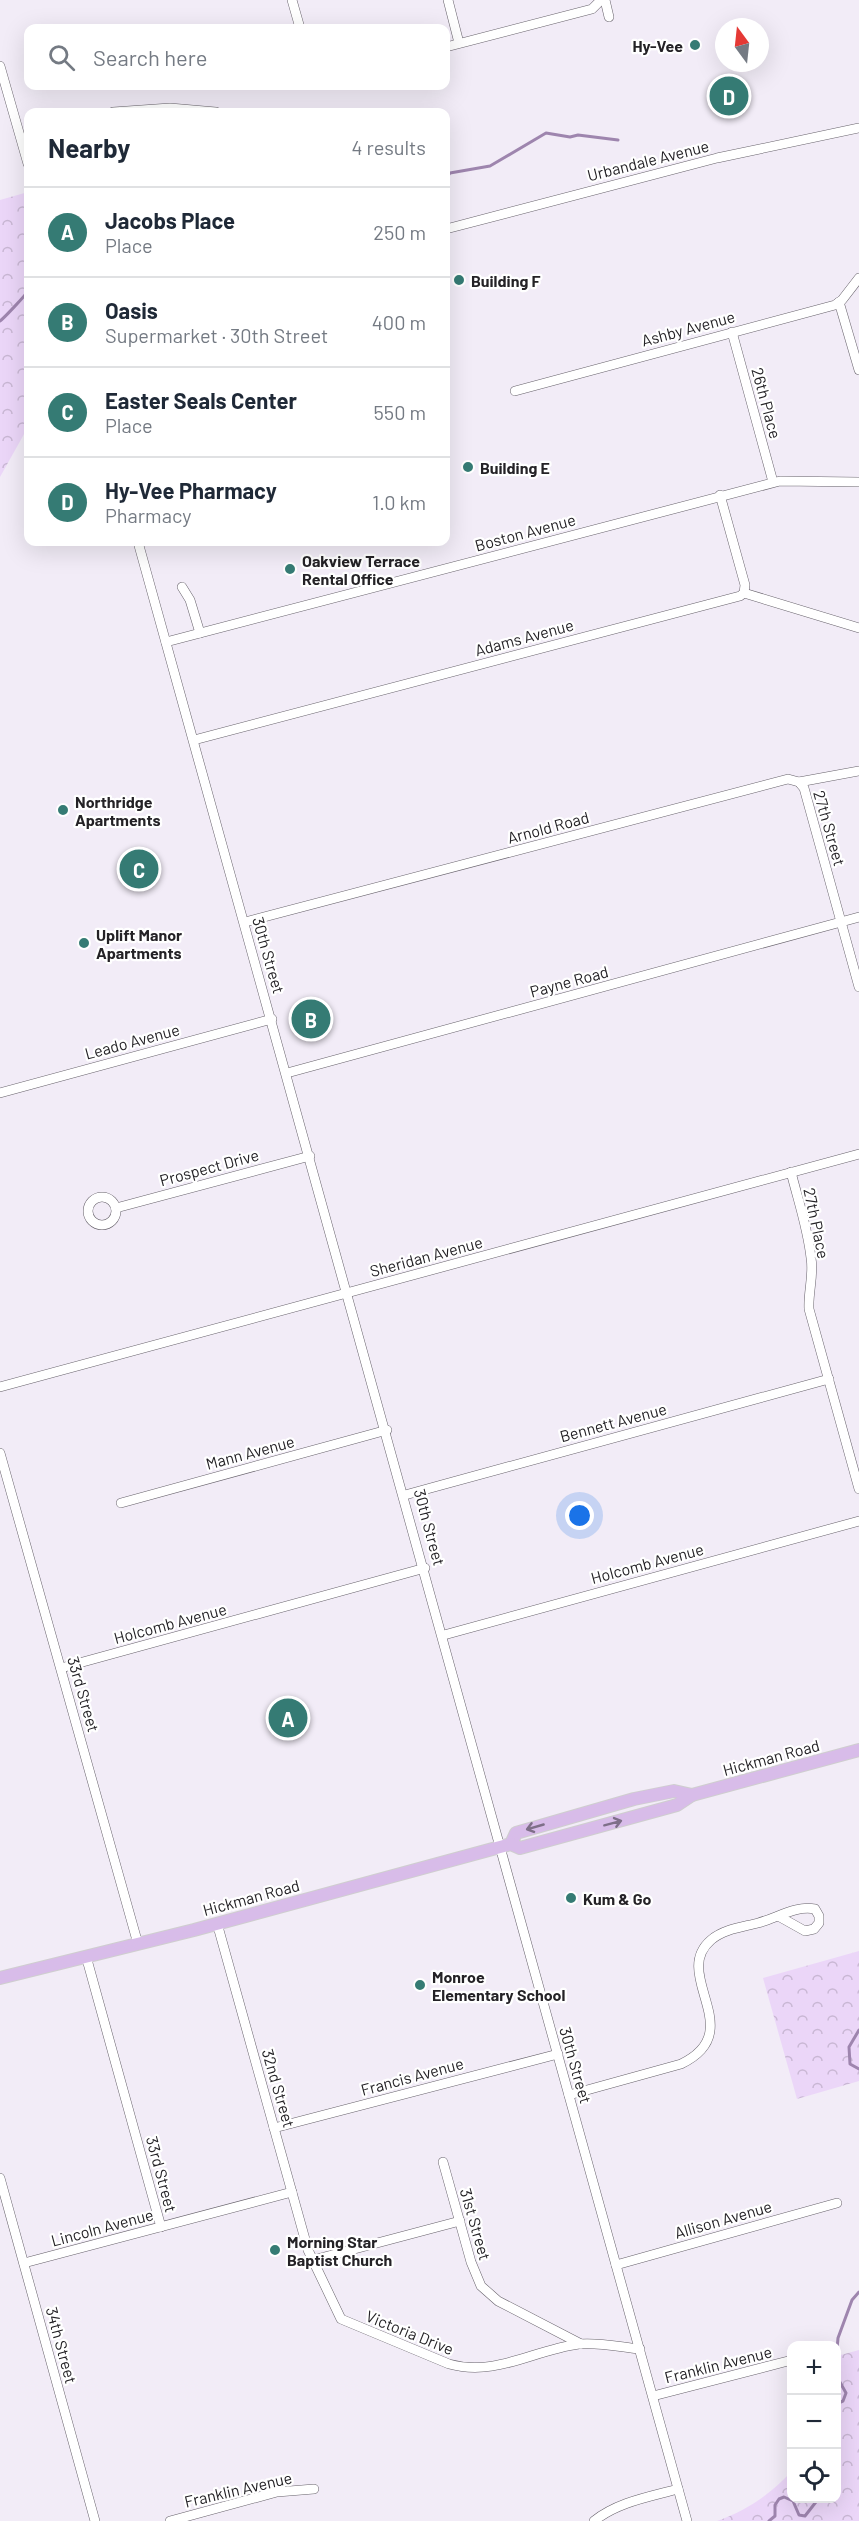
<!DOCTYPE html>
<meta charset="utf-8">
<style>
:root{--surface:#fff;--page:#f2f2f3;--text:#1f2937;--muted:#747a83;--line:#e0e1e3;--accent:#357b74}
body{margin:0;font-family:Barlow,sans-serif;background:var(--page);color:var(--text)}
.controls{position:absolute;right:18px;bottom:18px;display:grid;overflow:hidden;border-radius:12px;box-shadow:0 6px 24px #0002}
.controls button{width:54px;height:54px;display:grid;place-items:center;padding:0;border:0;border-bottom:2px solid var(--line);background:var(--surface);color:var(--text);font:30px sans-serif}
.compass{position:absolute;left:715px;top:18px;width:54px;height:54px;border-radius:50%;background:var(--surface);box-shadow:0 6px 24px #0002;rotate:345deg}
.you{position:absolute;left:580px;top:1516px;width:21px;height:21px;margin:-15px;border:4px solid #fff;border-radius:50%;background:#1a73e8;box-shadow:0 0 0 9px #1a73e833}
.badge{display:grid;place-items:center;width:39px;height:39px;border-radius:50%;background:var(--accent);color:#fff;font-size:20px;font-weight:700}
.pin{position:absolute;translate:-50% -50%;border:3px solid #fff;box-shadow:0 2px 6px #0006}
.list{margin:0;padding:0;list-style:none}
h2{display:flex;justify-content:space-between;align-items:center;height:78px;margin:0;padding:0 24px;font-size:26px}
h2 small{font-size:20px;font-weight:400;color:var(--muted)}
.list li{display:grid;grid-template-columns:39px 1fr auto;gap:18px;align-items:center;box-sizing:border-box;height:90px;padding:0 24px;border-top:2px solid var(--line)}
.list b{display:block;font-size:22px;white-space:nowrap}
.list p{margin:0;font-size:20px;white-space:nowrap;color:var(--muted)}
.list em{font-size:20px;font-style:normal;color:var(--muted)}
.icon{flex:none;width:33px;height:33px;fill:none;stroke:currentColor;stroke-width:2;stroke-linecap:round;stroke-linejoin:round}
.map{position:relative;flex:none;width:859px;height:2521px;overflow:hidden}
.search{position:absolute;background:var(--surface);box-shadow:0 6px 24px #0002;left:24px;top:24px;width:426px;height:66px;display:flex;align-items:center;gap:15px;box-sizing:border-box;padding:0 21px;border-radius:12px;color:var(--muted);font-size:22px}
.panel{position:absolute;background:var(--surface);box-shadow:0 6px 24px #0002;left:24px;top:108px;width:426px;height:438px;border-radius:12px}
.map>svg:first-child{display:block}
.park{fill:url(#park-crowns)}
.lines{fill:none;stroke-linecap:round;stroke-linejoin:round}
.stream{stroke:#9e85ae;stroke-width:3}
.minor-casing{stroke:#67626b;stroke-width:10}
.major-casing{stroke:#cfcecf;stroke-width:14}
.minor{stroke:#fff;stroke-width:9}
.major{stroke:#d8bce9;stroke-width:12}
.oneway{stroke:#7e6f88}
.poi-dot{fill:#357b74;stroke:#fff;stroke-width:2}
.labels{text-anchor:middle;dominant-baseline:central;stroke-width:4.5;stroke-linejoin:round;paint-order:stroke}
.poi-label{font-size:16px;font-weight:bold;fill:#242226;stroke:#fff;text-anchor:start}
.street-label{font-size:16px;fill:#242226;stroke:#fff}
</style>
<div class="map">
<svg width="859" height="2521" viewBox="0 0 859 2521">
<defs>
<pattern id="park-crowns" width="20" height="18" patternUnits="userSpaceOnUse" patternTransform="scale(1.5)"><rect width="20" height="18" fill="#ebd6f8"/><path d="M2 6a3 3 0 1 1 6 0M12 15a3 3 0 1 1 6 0" fill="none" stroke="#c9b7d4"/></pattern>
</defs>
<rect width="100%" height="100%" fill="#f2ecf7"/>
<g class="park">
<polygon points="28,192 28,427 0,477 0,200"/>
<polygon points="859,1951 859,2081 797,2099 763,1978"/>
<path d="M859,2350V2521H717C748,2510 769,2495 791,2472L792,2498H836L837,2356Z"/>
</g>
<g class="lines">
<g class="stream">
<polyline points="446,178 450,173 490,166 546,133 570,137 578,135 618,140"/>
<path d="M0,321C3,319 25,296 28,291"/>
<polyline points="859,2030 849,2047 850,2064 859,2069"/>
<polyline points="836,2360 838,2338 852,2300 859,2292"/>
<polyline points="836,2375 846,2393 843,2401 836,2404"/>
<polyline points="769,2521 775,2516 775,2505 779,2499 784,2497 793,2501 799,2515 805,2516 819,2498"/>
</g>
<defs>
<g id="minor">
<polyline points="292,0 300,28"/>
<polyline points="448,0 459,43"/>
<polyline points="605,0 609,17"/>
<polyline points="446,47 592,9 601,0"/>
<polyline points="0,66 28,164"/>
<polyline points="113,112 170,108 216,112"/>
<polyline points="446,229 717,158 859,128"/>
<polyline points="839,302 859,370"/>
<polyline points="732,332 773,482"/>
<polyline points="515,391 835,305 842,300 859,278"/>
<polyline points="720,495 745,585 744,593"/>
<path d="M138,542C323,1201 505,1861 687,2521"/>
<polyline points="182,587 190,600 200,633"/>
<polyline points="166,642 780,481 859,482"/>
<polyline points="194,740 740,596 744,593 859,628"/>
<polyline points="799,782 804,788 859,987"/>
<polyline points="245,922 788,779 799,782 859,771"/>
<polyline points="287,1073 859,917"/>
<polyline points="0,1093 272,1019"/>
<path d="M791,1172C798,1200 808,1229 811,1258C814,1275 808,1292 809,1309L859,1489"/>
<circle cx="102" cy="1211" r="14"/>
<polyline points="116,1208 310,1156"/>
<polyline points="0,1387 859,1154"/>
<polyline points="0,1453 138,1944"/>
<polyline points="405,1495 829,1379"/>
<polyline points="121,1503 387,1430"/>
<polyline points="444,1635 859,1521"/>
<polyline points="61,1668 425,1568"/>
<path d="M217,1923L308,2250L341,2319L449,2364C496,2377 533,2350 579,2344C599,2342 620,2347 640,2349"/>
<polyline points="86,1956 161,2227"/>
<path d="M569,2095L681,2064C750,2031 670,1975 711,1940C724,1929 743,1927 758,1923C777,1918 796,1905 815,1909L819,1916V1923L814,1929L805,1931L780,1917"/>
<polyline points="274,2128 558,2054"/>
<polyline points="443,2162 471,2262 481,2286 498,2301 581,2344"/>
<polyline points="0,2178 95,2521"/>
<polyline points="313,2260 460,2221"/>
<polyline points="24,2263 292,2192"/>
<polyline points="616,2265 837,2203"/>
<polyline points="653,2396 792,2360"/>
<polyline points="170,2521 277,2492 314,2489"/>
<path d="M594,2521C618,2502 649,2497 678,2489"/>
</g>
<g id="major">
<polyline points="511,1844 516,1833 634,1799 674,1791 692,1795"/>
<polyline points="0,1978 194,1930 511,1844 520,1848 677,1805 692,1795 859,1750"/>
</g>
</defs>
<use href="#minor" class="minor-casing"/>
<use href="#major" class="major-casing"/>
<use href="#minor" class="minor"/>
<use href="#major" class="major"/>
</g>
<defs><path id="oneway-shaft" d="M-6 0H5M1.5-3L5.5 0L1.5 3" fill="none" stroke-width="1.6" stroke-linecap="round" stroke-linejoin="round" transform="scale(1.5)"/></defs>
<g class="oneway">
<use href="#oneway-shaft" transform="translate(613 1823) rotate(-15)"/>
<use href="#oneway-shaft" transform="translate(535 1827) rotate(164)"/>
</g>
<g class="poi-dot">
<circle cx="695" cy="45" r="6"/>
<circle cx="459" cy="280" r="6"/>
<circle cx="468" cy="467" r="6"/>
<circle cx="290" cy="569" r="6"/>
<circle cx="63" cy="810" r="6"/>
<circle cx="84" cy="943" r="6"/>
<circle cx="571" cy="1898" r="6"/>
<circle cx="420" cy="1985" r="6"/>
<circle cx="275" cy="2250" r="6"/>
</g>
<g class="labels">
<g class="poi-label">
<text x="683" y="45" text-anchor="end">Hy-Vee</text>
<text x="471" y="280">Building F</text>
<text x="480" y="467">Building E</text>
<text x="302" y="560">Oakview Terrace<tspan x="302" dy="18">Rental Office</tspan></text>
<text x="75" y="801">Northridge<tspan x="75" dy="18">Apartments</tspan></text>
<text x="96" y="934">Uplift Manor<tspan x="96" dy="18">Apartments</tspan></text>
<text x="583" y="1898">Kum &amp; Go</text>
<text x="432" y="1976">Monroe<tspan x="432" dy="18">Elementary School</tspan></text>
<text x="287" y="2241">Morning Star<tspan x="287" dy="18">Baptist Church</tspan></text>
</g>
<g class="street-label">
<text transform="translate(648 160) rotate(-14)">Urbandale Avenue</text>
<text transform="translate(688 328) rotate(-15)">Ashby Avenue</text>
<text transform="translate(767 403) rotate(75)">26th Place</text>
<text transform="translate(525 532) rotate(-15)">Boston Avenue</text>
<text transform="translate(524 637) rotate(-15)">Adams Avenue</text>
<text transform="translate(548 827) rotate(-15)">Arnold Road</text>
<text transform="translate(830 828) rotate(74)">27th Street</text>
<text transform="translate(269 955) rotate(74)">30th Street</text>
<text transform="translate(569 981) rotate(-15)">Payne Road</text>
<text transform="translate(132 1041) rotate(-15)">Leado Avenue</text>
<text transform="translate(209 1167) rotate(-15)">Prospect Drive</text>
<text transform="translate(817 1223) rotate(78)">27th Place</text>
<text transform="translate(426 1256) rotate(-15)">Sheridan Avenue</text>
<text transform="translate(613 1422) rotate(-15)">Bennett Avenue</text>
<text transform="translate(250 1452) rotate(-15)">Mann Avenue</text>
<text transform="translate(430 1527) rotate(75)">30th Street</text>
<text transform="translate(647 1563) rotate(-15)">Holcomb Avenue</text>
<text transform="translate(170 1623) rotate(-15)">Holcomb Avenue</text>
<text transform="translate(84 1694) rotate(74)">33rd Street</text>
<text transform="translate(771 1757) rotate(-15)">Hickman Road</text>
<text transform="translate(251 1897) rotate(-15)">Hickman Road</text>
<text transform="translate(576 2065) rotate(74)">30th Street</text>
<text transform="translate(412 2076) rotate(-15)">Francis Avenue</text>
<text transform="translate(279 2088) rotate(74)">32nd Street</text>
<text transform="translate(162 2174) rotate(75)">33rd Street</text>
<text transform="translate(723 2219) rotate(-16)">Allison Avenue</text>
<text transform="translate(476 2224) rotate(74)">31st Street</text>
<text transform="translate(102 2227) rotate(-15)">Lincoln Avenue</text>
<text transform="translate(410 2332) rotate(22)">Victoria Drive</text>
<text transform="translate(62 2345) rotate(75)">34th Street</text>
<text transform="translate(718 2364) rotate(-14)">Franklin Avenue</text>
<text transform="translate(238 2489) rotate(-13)">Franklin Avenue</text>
</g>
</g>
</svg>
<div class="controls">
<button>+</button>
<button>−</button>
<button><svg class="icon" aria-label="locate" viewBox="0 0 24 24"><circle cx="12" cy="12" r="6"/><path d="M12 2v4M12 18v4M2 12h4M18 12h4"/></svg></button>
</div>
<svg class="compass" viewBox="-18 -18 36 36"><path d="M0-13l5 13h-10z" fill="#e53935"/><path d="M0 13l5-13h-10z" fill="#747a83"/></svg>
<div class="you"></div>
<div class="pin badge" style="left:288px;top:1718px">A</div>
<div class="pin badge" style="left:311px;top:1019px">B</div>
<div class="pin badge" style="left:139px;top:869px">C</div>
<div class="pin badge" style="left:729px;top:96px">D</div>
<div class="search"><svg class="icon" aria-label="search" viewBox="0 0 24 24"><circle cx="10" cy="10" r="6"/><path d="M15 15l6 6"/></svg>Search here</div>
<section class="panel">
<h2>Nearby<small>4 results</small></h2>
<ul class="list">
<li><span class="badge">A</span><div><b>Jacobs Place</b><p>Place</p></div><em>250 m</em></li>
<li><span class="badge">B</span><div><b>Oasis</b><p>Supermarket · 30th Street</p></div><em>400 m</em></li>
<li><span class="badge">C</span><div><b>Easter Seals Center</b><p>Place</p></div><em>550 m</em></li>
<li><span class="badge">D</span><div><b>Hy-Vee Pharmacy</b><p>Pharmacy</p></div><em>1.0 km</em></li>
</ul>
</section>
</div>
